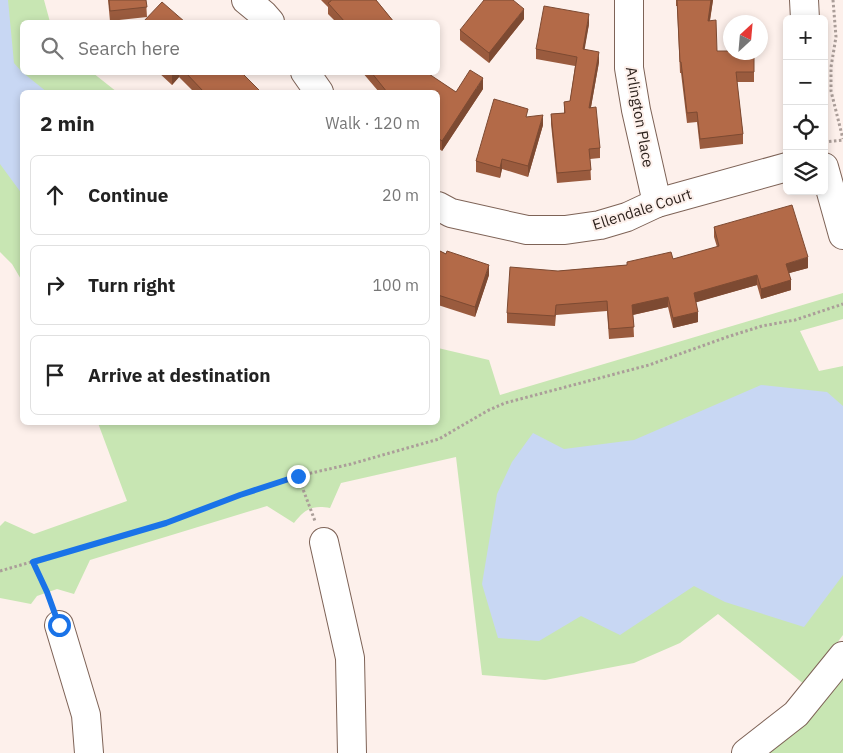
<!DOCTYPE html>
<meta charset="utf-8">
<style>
:root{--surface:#fff;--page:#f6f6f6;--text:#222;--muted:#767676;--line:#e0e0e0}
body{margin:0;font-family:"IBM Plex Sans",sans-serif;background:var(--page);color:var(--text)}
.controls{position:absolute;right:15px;top:15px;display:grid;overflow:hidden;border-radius:8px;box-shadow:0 2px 8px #0003}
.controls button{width:45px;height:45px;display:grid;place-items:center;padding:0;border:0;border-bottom:1px solid var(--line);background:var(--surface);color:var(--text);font:25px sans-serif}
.compass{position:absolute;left:723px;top:15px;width:45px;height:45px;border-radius:50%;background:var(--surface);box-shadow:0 2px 8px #0003;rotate:26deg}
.stop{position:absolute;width:15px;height:15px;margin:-11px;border:4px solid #1a73e8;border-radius:50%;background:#fff}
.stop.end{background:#1a73e8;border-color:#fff;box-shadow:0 1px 5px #0008}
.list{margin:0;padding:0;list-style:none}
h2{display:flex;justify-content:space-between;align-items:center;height:65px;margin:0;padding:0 20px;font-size:21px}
h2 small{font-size:16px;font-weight:400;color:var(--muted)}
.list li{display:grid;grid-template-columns:32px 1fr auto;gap:15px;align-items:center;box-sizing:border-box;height:80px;margin:0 10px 10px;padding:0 10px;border:1px solid var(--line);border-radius:8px}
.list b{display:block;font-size:19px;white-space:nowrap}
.list em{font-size:16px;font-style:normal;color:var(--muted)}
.icon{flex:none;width:28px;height:28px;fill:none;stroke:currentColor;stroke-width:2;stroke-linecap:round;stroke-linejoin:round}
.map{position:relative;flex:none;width:843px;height:753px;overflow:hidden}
.search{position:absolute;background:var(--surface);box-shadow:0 2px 8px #0003;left:20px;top:20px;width:420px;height:55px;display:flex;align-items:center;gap:12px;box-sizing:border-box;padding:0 18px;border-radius:8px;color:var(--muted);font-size:19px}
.panel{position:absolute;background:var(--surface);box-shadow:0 2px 8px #0003;left:20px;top:90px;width:420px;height:335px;border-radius:8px}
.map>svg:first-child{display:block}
.green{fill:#c8e6b3}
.water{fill:#c8d7f3}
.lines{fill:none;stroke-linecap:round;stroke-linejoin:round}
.minor-casing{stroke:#7e6357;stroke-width:30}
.path{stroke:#ab9e99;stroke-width:3;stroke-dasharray:2.5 2.5;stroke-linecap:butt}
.minor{stroke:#fff;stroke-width:28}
.wall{fill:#9a5b3e}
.shaded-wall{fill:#7d4a32}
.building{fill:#b36a48;stroke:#7d4a32}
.route{stroke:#1a73e8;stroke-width:6}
.labels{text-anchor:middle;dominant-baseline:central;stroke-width:4;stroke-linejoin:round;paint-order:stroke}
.street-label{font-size:15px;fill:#2a1f1a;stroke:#fdf0eb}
</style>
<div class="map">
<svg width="843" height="753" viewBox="0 0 843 753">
<rect width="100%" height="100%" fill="#fdf0eb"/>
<g class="green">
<polygon points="0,0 44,0 50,22 22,22 22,72 93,73 117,92 22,92 22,281 12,264 0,252"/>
<path d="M843,293V319L800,331L819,371L843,366V635L805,685L718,614L680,643L634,663L545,680L482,675L456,457L341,483L330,508C312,505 305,509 294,523L267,506L90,560L74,594L57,589L37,596L31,604L0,598V526L5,521L34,534L127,501L98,423L438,422V348L489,360L500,395Z"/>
<path d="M843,677V753H769C797,731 822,706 843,677Z"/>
</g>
<g class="water">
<polygon points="0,0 8,0 14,63 22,72 47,92 22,92 22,194 0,164"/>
<polygon points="761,385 827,392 843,406 843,575 804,627 725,602 694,586 620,635 581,616 539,641 498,638 482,584 497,494 512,462 533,433 564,449 634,440"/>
</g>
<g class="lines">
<defs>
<g id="minor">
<polyline points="246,0 263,14 270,22"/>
<polyline points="629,0 629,68 636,110 657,203"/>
<polyline points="804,0 805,19"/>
<polyline points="305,72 319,92"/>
<polyline points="824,167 843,235"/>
<polyline points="438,206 451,213 527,230 565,230 600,225 627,217 657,203 787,167"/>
<polyline points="324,542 350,658 352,753"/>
<polyline points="59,625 86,715 89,753"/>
<polyline points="746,753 796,714 843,656"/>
</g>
</defs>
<use href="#minor" class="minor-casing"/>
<g class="path">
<polyline points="833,0 836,37 831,67 831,91 843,139"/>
<polyline points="824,142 843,140"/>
<polyline points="298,476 315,521"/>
<polyline points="33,562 52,605"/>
<polyline points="0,571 166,523 240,495 298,476 351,464 439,439 487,411 505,403 649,365 727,337 762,326 795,320 843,304"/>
</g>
<use href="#minor" class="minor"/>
</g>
<g class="wall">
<polygon points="108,0 146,0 147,17 110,21"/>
<polygon points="321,0 376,0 394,22 336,22 328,14 328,7"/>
<polygon points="676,0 713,0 710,21 717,51 754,72 754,82 737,82 743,134 743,144 700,149 697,122 687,123 681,73 680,73 677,6 676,6"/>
<polygon points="524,19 489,63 460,40 460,30"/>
<polygon points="589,24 584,49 599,62 591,107 600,148 600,158 590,159 591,180 557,183 551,124 551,114 564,113 564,102 570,101 575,66 536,59 536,49"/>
<polygon points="158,72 241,72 261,92 194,92 179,77 172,85"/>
<polygon points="362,72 428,72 428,74 456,92 483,89 442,151 438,148 438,92 379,92"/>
<polygon points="528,117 543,125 528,177 502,169 500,178 476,172 476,161"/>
<polygon points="714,227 808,268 789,273 791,290 761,299 757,285 696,302 698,322 673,328 668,307 633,315 634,337 609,339 607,311 556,315 555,326 507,323 507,313 558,271 627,265 627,262 673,259 717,247 714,237"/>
<polygon points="438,250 489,275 475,317 438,305"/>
</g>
<g class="shaded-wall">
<polygon points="711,0 713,0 708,31 708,21"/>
<polygon points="524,9 524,19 489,63 489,53"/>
<polygon points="589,14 589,24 583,59 583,49"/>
<polygon points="599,52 599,62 589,118 589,108"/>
<polygon points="174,72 179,72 179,77 172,85 172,75"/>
<polygon points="483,78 483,89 442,151 442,141"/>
<polygon points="543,115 543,125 528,177 528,166"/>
<polygon points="502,159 502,169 500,178 500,168"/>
<polygon points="808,257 808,268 786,274 786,264"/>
<polygon points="489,265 489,275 475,317 475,307"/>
<polygon points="757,275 757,285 694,303 694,293"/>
<polygon points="791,280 791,290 761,299 761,289"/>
<polygon points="668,297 668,307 632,315 632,305"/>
<polygon points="698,312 698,322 673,328 673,318"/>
</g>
<g class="building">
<polygon points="109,0 146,0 147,7 110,11"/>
<polygon points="331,0 376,0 394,22 345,22 328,3 331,1"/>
<polygon points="484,0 513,0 524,9 489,53 460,30"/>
<polygon points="677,0 711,0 708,21 716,20 717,51 730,51 730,52 754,52 754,72 736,72 743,134 700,139 697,112 687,113 681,62 680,62"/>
<polygon points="162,2 185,22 143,22"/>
<polygon points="544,6 589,14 583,49 599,52 589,108 596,107 600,148 589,149 591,170 557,173 551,114 565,113 564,102 570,101 577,57 536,49"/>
<polygon points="470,70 483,78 442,141 438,138 438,92 387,92 371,72 426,72 456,92"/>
<polygon points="185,72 241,72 261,92 204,92"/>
<polygon points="494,99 528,109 526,117 543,115 528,166 502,159 500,168 476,161"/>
<polygon points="792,205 808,257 786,264 791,280 761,289 757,275 694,293 698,312 673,318 668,297 632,305 634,327 609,329 607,301 556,305 555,316 507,313 510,267 558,271 627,265 627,262 671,252 673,259 719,246 714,227"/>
<polygon points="438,250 446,254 447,251 489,265 475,307 438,295"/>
</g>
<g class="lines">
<polyline class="route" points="59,625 47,592 33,562 166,523 240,495 298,476"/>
</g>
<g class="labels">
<g class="street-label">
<text transform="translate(640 117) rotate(80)">Arlington Place</text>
<text transform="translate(642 209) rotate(-18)">Ellendale Court</text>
</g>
</g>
</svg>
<div class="controls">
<button>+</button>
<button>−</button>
<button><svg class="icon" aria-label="locate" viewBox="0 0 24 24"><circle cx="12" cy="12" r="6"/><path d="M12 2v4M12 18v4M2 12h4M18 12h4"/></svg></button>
<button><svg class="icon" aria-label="layers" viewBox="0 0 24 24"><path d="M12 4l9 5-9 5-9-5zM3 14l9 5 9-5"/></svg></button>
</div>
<svg class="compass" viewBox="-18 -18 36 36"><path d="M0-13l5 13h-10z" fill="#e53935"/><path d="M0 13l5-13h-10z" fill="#767676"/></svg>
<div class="stop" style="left:59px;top:625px"></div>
<div class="stop end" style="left:298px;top:476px"></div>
<div class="search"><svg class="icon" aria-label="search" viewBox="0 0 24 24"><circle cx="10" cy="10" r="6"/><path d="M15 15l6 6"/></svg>Search here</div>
<section class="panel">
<h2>2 min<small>Walk · 120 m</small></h2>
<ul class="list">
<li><svg class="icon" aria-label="ahead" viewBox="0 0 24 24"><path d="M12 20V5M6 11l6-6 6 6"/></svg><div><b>Continue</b></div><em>20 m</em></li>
<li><svg class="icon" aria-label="right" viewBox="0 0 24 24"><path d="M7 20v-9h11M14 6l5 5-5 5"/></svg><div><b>Turn right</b></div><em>100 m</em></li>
<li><svg class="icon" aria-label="arrive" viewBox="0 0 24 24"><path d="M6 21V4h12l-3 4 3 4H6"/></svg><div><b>Arrive at destination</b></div></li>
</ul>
</section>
</div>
